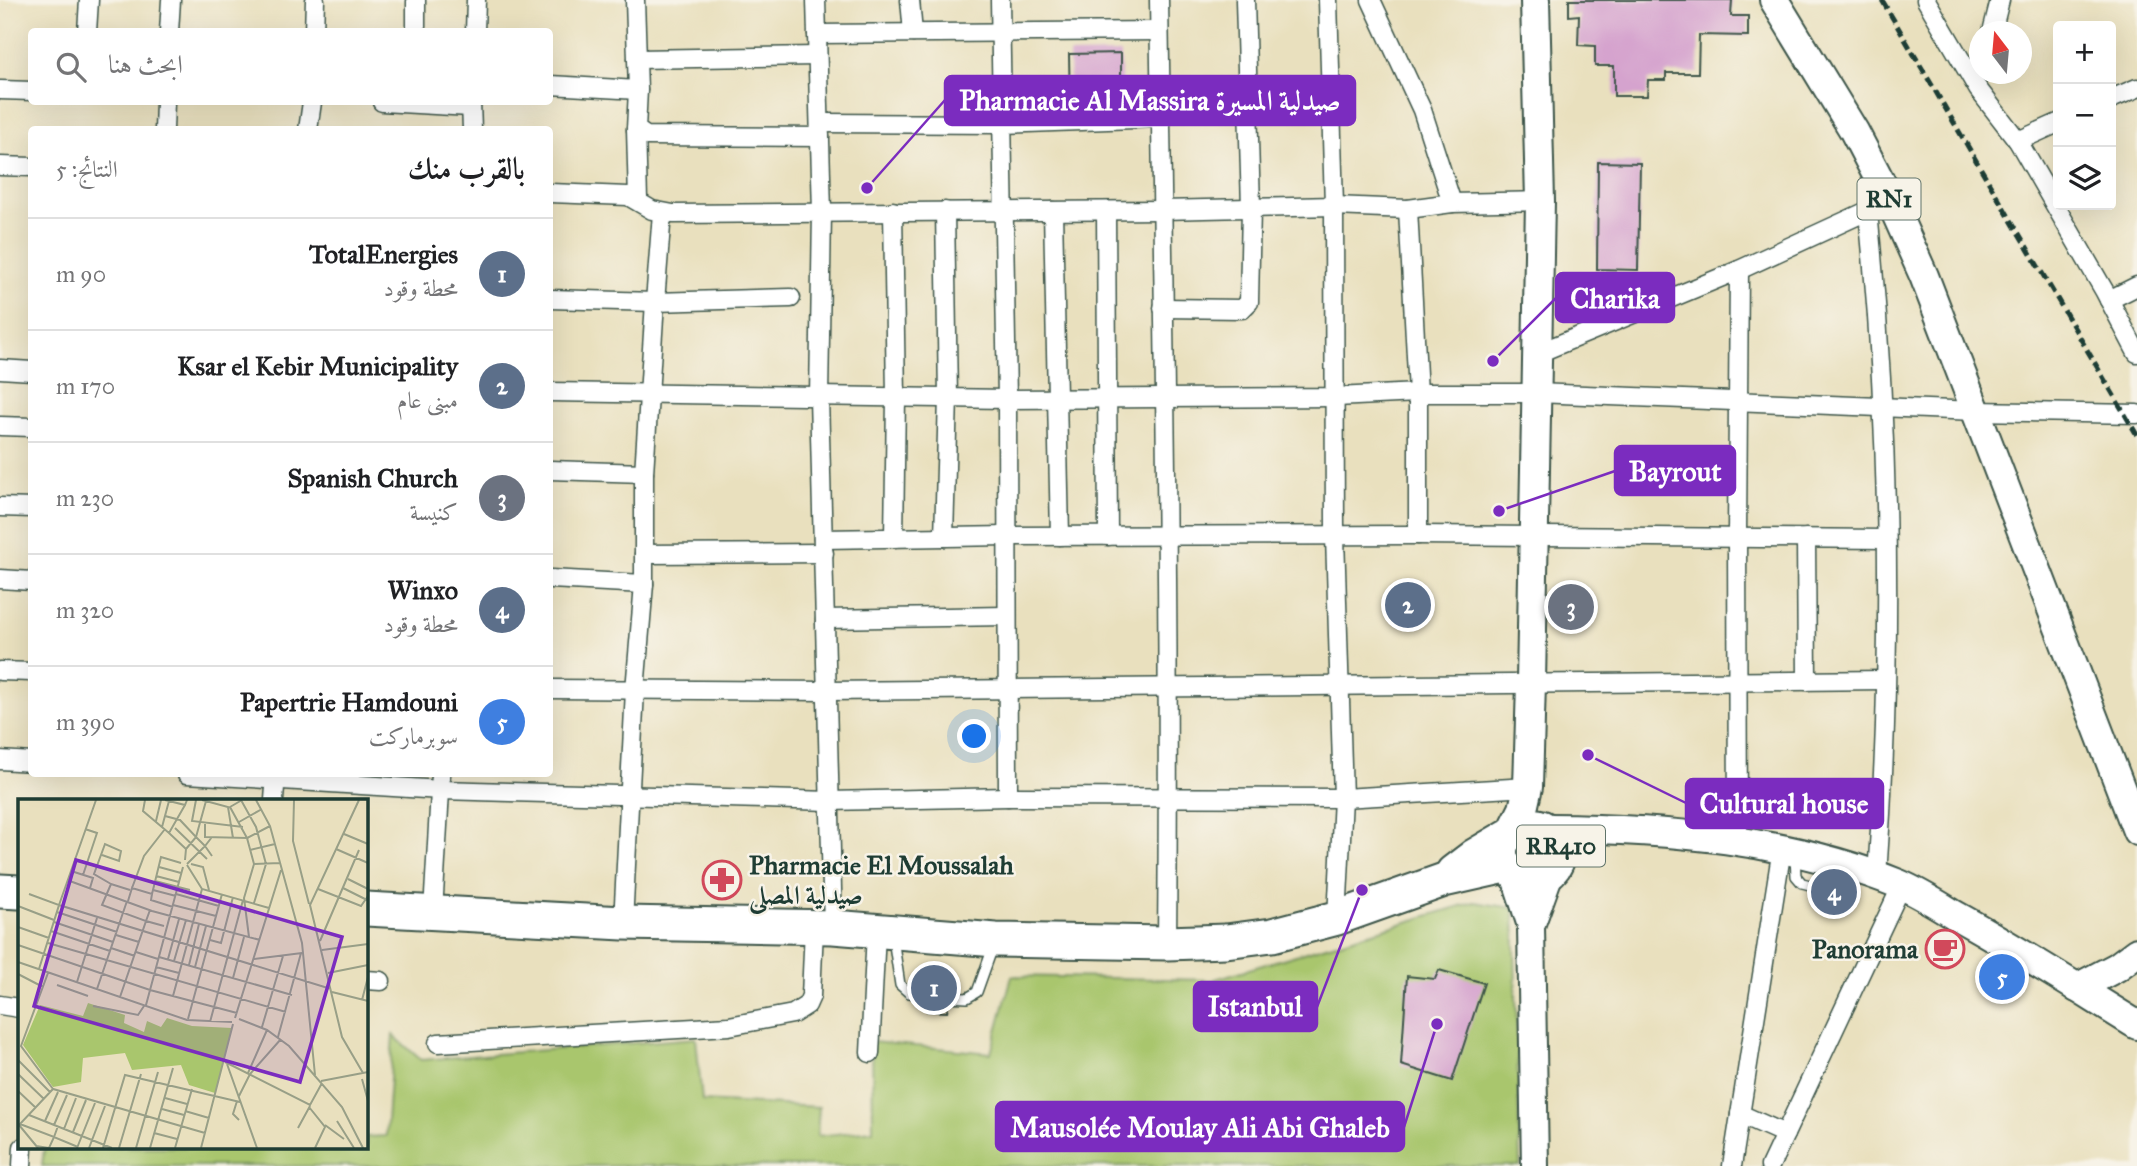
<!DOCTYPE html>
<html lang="ar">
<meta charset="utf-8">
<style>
:root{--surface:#fff;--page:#f2f2f2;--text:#202124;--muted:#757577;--line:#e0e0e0;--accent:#d1495b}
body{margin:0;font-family:"IM FELL Great Primer",Amiri,serif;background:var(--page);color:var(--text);direction:rtl}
.controls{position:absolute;right:21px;top:21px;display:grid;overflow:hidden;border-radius:7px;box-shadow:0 7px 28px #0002}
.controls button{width:63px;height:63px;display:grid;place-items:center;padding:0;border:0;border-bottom:2px solid var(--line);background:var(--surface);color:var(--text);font:35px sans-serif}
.compass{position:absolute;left:1969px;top:21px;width:63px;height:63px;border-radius:50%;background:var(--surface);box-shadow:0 7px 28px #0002;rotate:344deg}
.you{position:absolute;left:975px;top:737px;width:24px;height:24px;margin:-18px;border:5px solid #fff;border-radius:50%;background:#1a73e8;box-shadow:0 0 0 10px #1a73e833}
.badge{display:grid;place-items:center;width:46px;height:46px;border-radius:50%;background:var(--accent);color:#fff;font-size:23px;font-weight:700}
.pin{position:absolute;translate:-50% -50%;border:4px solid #fff;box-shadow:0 2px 7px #0006}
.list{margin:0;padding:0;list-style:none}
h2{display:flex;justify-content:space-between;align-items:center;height:91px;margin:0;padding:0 28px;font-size:30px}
h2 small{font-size:23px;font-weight:400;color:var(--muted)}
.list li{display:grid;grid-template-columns:46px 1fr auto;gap:21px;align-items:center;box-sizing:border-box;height:112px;padding:0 28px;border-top:2px solid var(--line)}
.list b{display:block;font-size:26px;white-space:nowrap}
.list p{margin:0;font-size:23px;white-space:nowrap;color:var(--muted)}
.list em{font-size:23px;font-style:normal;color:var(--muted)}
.icon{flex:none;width:38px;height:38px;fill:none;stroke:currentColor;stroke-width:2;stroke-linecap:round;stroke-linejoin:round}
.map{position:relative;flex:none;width:2137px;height:1166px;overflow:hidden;direction:ltr}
.search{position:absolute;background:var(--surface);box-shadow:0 7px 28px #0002;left:28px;top:28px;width:525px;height:77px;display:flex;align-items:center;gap:18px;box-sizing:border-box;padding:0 24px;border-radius:7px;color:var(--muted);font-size:26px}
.panel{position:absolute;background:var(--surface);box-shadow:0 7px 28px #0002;left:28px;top:126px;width:525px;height:651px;border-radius:7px;direction:rtl}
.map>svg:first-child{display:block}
.green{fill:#a9c66d;stroke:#648250;stroke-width:2}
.building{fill:#d5a3ce}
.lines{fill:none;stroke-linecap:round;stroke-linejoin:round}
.lane-casing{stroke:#3d5549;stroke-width:12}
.street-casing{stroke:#3d5549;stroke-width:21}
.secondary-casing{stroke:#3d5549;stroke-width:30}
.primary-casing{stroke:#3d5549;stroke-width:32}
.highway-casing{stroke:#3d5549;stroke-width:37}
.lane{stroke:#fff;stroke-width:9}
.street{stroke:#fff;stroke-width:18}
.secondary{stroke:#fff;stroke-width:26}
.primary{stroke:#fff;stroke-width:28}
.highway{stroke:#fff;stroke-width:33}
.rail{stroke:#1f3d34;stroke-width:5;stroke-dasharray:10 5;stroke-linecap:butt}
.labels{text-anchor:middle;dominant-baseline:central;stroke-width:5;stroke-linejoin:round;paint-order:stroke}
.shield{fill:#f7f3e8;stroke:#60746a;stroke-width:2}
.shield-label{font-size:24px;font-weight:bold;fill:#1f3d34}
.poi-label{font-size:26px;font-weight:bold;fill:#1f3d34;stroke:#f7f3e8;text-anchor:start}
.inset-road{fill:none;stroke:#989f87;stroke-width:2}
.view{fill:#7b2cbf;fill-opacity:0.15;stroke:#7b2cbf;stroke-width:3.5}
.inset-edge{fill:none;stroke:#1f3d34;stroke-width:3.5}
.leader{fill:none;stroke:#7b2cbf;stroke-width:2.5}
.callout-dot{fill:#7b2cbf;stroke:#f7f3e8;stroke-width:2.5}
.callout{fill:#7b2cbf;stroke:#7b2cbf;stroke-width:2.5}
.callout-label{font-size:28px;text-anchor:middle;font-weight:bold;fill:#fff}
</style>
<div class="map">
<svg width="2137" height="1166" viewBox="0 0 2137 1166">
<rect width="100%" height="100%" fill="#f7f3e8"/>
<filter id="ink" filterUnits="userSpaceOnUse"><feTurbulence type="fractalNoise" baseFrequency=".0143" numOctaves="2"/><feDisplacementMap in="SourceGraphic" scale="14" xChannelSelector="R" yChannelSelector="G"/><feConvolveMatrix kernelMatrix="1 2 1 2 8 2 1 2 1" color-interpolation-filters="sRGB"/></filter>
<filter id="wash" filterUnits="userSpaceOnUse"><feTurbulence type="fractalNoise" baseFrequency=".00686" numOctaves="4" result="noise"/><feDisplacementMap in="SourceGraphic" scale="28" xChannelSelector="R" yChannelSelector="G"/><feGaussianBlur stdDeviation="1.57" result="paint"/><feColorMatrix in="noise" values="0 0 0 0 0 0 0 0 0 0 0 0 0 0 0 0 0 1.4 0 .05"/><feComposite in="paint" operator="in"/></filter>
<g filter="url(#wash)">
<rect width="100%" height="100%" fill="#e9e0be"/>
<polygon class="green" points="1474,902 1514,908 1520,1166 42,1166 44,1149 106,1147 366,1147 366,1137 386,1136 393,1035 421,1060 696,1038 702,1101 819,1107 817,1136 873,1130 872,1042 991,1053 1012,976 1212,980"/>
<g id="blocks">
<g class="building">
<polygon points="1569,0 1732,0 1731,16 1748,16 1748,36 1699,35 1698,73 1666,73 1666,80 1648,80 1647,96 1614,96 1614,66 1595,66 1595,46 1578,45 1579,15 1569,16"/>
<polygon points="1121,53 1121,107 1070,106 1069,54"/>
<polygon points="1598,162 1640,163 1638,270 1597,269"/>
<polygon points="1439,970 1484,983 1452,1081 1401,1065 1407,976 1435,979"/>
<polygon points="930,973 950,974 949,990 944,991 941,996 942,1001 948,1004 947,1012 927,1011 928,1002 933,1000 935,995 929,988"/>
</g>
</g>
</g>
<g filter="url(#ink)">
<use href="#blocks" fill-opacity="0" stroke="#3d5549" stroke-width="2"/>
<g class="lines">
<defs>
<g id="lane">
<path d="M1795,857L1796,876L1802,883C1830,889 1841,901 1860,875"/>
<polyline points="893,938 900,985 909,993 928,995"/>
<polyline points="948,997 967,998 977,992 993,947"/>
</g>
<g id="street">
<polyline points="416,0 416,32"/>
<polyline points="816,0 822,212 819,397 833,927"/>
<polyline points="910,0 913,33"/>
<polyline points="1000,0 1007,399 1008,797"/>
<path d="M1159,0C1164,314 1170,629 1167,943"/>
<polyline points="1328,0 1334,206 1335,536 1343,798 1337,918"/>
<polyline points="1371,0 1422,110 1452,203"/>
<polyline points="1926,0 1978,89 2018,141 2105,292 2137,353"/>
<polyline points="87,32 89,0"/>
<polyline points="169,32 171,0"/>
<polyline points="314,32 315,0"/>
<polyline points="475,32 476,0"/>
<polyline points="1992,32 2000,0"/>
<polyline points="817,34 1159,31"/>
<polyline points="637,59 817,56"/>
<polyline points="550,85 638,90 635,0"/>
<polyline points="0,90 32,91"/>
<polyline points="638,90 636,129 646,136 820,137"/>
<polyline points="2111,99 2137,88"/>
<polyline points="382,102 470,107"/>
<polyline points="471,102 472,130"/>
<polyline points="820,123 1003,124 1161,118"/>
<polyline points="636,129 638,200"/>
<polyline points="164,130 165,102"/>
<polyline points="308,130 312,102"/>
<polyline points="2018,141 2058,123"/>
<polyline points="0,166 32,167"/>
<polyline points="550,193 628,196 652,210 673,214 1162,210 1334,206 1408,209 1452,203 1540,201"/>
<polyline points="1408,209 1418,393 1418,535"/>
<polyline points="893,211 896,397 894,538"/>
<polyline points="1053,211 1060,536"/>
<polyline points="1106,211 1108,536"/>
<path d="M1868,212C1890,432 1893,655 1877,876"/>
<polyline points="662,213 655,302 791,298"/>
<polyline points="550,299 655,302 644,473 644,584 635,690 623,923"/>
<polyline points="2109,300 2137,286"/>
<polyline points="1163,308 1242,309 1249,302 1251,208 1245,0"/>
<polyline points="1536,354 1739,270 1876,207"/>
<polyline points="0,369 32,371"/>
<polyline points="550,392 1007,399 1336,397 1418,393 1536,393 1976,411 2137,414"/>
<polyline points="0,426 32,427"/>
<polyline points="550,470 644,473"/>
<polyline points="0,507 32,508"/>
<polyline points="944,537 948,397 945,211"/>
<polyline points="1806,538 1807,681"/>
<polyline points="823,539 1008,536 1418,535 1886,539"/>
<polyline points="644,554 824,553"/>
<polyline points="0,579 32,581"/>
<polyline points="550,579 644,584"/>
<polyline points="825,619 1006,616"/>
<polyline points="0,671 32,672"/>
<polyline points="550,689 827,691 1885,680"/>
<polyline points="0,760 32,762"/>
<polyline points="187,774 441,790 830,801 1008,797 1343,798 1528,787"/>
<polyline points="274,800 276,774"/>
<polyline points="1738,842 1737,537 1739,270"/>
<polyline points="433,912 441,774"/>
<polyline points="366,980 381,981"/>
<polyline points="0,1005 19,1008"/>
<polyline points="438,1043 729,1026 793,1014 807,1005 811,996 814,928"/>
<polyline points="870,1053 876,932"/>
<polyline points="1740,1114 1785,1134"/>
<polyline points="22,1166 23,1147"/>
<polyline points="1732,1166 1782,848"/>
<polyline points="1770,1166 1902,885"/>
</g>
<g id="secondary">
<polyline points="1515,877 1531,926 1535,1166"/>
<polyline points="1531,926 1549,876"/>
</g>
<g id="primary">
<polyline points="1774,0 1854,131 1890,200 1924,276 2137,831"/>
<circle cx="1532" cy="852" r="29"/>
<path d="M1549,828C1666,829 1789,839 1899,884C1918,892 1937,904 1955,915C2017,949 2077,988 2137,1025"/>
<polyline points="1513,829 1523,809 1528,787 1531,683 1540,201 1535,0"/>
<polyline points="2077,988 2117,967 2137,952"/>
</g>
<g id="highway">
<polyline points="1453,872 1474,856 1508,836"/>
<polyline points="0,891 19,892"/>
<polyline points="366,909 623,923 833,927 996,940 1167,943 1226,941 1272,935 1337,918 1444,880 1506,866"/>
</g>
</defs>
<use href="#lane" class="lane-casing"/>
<use href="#street" class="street-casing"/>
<use href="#secondary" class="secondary-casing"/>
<use href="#primary" class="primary-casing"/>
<use href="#highway" class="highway-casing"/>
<use href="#lane" class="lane"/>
<use href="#street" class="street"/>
<use href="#secondary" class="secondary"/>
<use href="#primary" class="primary"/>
<use href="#highway" class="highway"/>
<polyline class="rail" points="1882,0 2137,435"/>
</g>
</g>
<defs>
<symbol id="pharmacy-ring" viewBox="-11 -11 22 22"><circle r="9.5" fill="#f7f3e8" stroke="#d1495b" stroke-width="1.5"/><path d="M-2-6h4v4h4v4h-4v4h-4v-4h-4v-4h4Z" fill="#d1495b"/></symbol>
<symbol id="cafe-ring" viewBox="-11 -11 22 22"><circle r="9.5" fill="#f7f3e8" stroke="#d1495b" stroke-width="1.5"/><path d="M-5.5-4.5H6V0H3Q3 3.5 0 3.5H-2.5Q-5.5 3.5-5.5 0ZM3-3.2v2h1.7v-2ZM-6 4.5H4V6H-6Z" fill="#d1495b"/></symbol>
</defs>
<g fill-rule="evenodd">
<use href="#pharmacy-ring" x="700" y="858" width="44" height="44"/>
<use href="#cafe-ring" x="1923" y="927" width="44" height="44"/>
</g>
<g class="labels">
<g class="shield">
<rect x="1857.5" y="178.5" width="63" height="41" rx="5"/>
<rect x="1517" y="825.5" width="88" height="41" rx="5"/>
</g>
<g class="shield-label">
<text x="1889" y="199">RN1</text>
<text x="1561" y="846">RR410</text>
</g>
<g class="poi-label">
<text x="749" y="865">Pharmacie El Moussalah<tspan x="749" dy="30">صيدلية المصلى</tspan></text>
<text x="1918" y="949" text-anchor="end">Panorama</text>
</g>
</g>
<g transform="translate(18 799)">
<rect width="350" height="350" fill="#e9e0be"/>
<path d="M70,204L107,216L106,224L126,233L129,222L143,228L149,219L174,227L214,229L197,294L171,286L163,266L114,271L107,254L65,259L63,283L35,288L5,246L22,206L65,217Z" fill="#a9c66d"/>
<path class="inset-road" d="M78,1L41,106L313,190M127,1L125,12L151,34L167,6M147,1L167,6L169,1M178,1L174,22L225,28M184,1L210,8L215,39M223,1L238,28L248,65L236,104M238,1L252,27L284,144L297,276M276,1L275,42L291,105M341,1L292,106L324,238L345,274M147,17L162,21L178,38L188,2M138,22L143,1M221,23L244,10M187,25V38L229,39L212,8L224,1M252,27L229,39L236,65L262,64M144,28L151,2M157,29L189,60M151,34L168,50M326,35L350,45M318,50L350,64M232,51L257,45M84,56L101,62L103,52L87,45L76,75L93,85M167,61L168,50L178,38L187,47L194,38M169,65L187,47L194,57M173,65L185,68L191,91M169,66L184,90L251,109M141,68L163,74M53,72L75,79L72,89M65,76L79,34L67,30M138,77L161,83M330,80L350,90M49,81L134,112L242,141M137,82L172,91M114,89L126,57L147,30M325,89L349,101M300,90L343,107L350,97M135,91L158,97M11,95L41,106L21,170M134,95L133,101L155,108M158,95L201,107M110,102L114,89L134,95L143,58L163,64M155,106L198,117M0,107L36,121M132,111L128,122L146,127M39,113L99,133M36,123L95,143M0,128L31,139M33,132L92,152M98,136L121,143M231,138L226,99L236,65M192,141L203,144L215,98M302,142L341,51M30,144L268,213M0,146L132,191L219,214M93,149L117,157M304,151L350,145M118,153L140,160M141,158L274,196M150,160L161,120M236,160L284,154M156,162L168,121M0,163L169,221L214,223M171,166L181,125M138,168L161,174M177,168L188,127M30,174L3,247L35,290M310,174L350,166M0,175L25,188M215,179L226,138M59,183L79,119M39,186L70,197M79,190L109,102M314,193L350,202M155,197L184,90M102,198L128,122L84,106L93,85L112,91M344,201L350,178M128,206L165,68M75,207L120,216L126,207M217,219L263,71M170,220L204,95M221,220L249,231L271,247L324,308L345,349M192,223L225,101M244,228L265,157M260,238L283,154M0,261L32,293M207,263L292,306L304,284M209,265L239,349M230,274L249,231M0,275L26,300M344,280L350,302M303,282L350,273M0,292L18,309M221,297L232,275L263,240M147,299L169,305M219,302L215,315L221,321M291,308L307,328L297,349M144,310L166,316M167,312L191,319M11,316L94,349M27,322L40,293M319,322L336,349M2,325L36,338L40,327M36,326L49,296M307,326L326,340M280,329L292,307M46,330L58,299M55,333L68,301M136,334L159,340M18,347L31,349L36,338L60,348M20,349L1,326L35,290L187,334M59,349L77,304M71,349L87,307M85,349L107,276L222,303M101,349L123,275M118,349L140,273M132,349L155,269M157,349L174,290M183,349L215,225"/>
<path class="view" d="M58,61L324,138L282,283L16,207Z"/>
<rect width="350" height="350" class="inset-edge"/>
</g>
<path class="leader" d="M867 188L945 100M1493 361L1556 298M1499 511L1615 471M1588 755L1686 803M1362 890L1317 1007M1437 1024L1404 1127"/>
<g class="callout-dot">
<circle cx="867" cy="188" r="7"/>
<circle cx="1493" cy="361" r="7"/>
<circle cx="1499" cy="511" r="7"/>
<circle cx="1588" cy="755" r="7"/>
<circle cx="1362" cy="890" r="7"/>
<circle cx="1437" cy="1024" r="7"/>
</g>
<g class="callout">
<rect x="945" y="76" width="410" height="49" rx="7"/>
<rect x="1556" y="273" width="118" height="49" rx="7"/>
<rect x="1615" y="446" width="120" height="49" rx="7"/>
<rect x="1686" y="779" width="197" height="49" rx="7"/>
<rect x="1194" y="982" width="123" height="49" rx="7"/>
<rect x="996" y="1102" width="408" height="49" rx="7"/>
</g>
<g class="callout-label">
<text x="1150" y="110">Pharmacie Al Massira صيدلية المسيرة</text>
<text x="1615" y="308">Charika</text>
<text x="1675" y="481">Bayrout</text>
<text x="1784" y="813">Cultural house</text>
<text x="1255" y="1016">Istanbul</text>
<text x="1200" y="1137">Mausolée Moulay Ali Abi Ghaleb</text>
</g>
</svg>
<div class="controls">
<button>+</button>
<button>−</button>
<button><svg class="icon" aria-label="layers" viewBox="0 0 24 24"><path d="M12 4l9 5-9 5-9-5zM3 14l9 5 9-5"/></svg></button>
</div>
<svg class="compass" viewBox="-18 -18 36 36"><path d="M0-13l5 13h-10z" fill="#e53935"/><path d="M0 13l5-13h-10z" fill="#757577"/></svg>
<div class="you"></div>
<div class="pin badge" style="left:934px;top:988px;background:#5c6f8a">1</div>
<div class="pin badge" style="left:1408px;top:605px;background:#5c6f8a">2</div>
<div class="pin badge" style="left:1571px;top:607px;background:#6b7280">3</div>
<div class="pin badge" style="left:1834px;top:892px;background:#5c6f8a">4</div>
<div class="pin badge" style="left:2002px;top:977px;background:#3f7fe0">5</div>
<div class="search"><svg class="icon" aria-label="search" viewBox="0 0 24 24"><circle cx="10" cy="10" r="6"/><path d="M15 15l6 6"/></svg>ابحث هنا</div>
<section class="panel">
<h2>بالقرب منك<small>النتائج: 5</small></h2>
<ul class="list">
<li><span class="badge" style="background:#5c6f8a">1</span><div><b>TotalEnergies</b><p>محطة وقود</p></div><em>90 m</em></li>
<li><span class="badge" style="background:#5c6f8a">2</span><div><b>Ksar el Kebir Municipality</b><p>مبنى عام</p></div><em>170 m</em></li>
<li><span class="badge" style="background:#6b7280">3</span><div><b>Spanish Church</b><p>كنيسة</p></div><em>230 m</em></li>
<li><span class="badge" style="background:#5c6f8a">4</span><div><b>Winxo</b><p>محطة وقود</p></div><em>320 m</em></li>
<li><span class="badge" style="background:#3f7fe0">5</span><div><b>Papertrie Hamdouni</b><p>سوبرماركت</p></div><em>390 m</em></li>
</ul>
</section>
</div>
